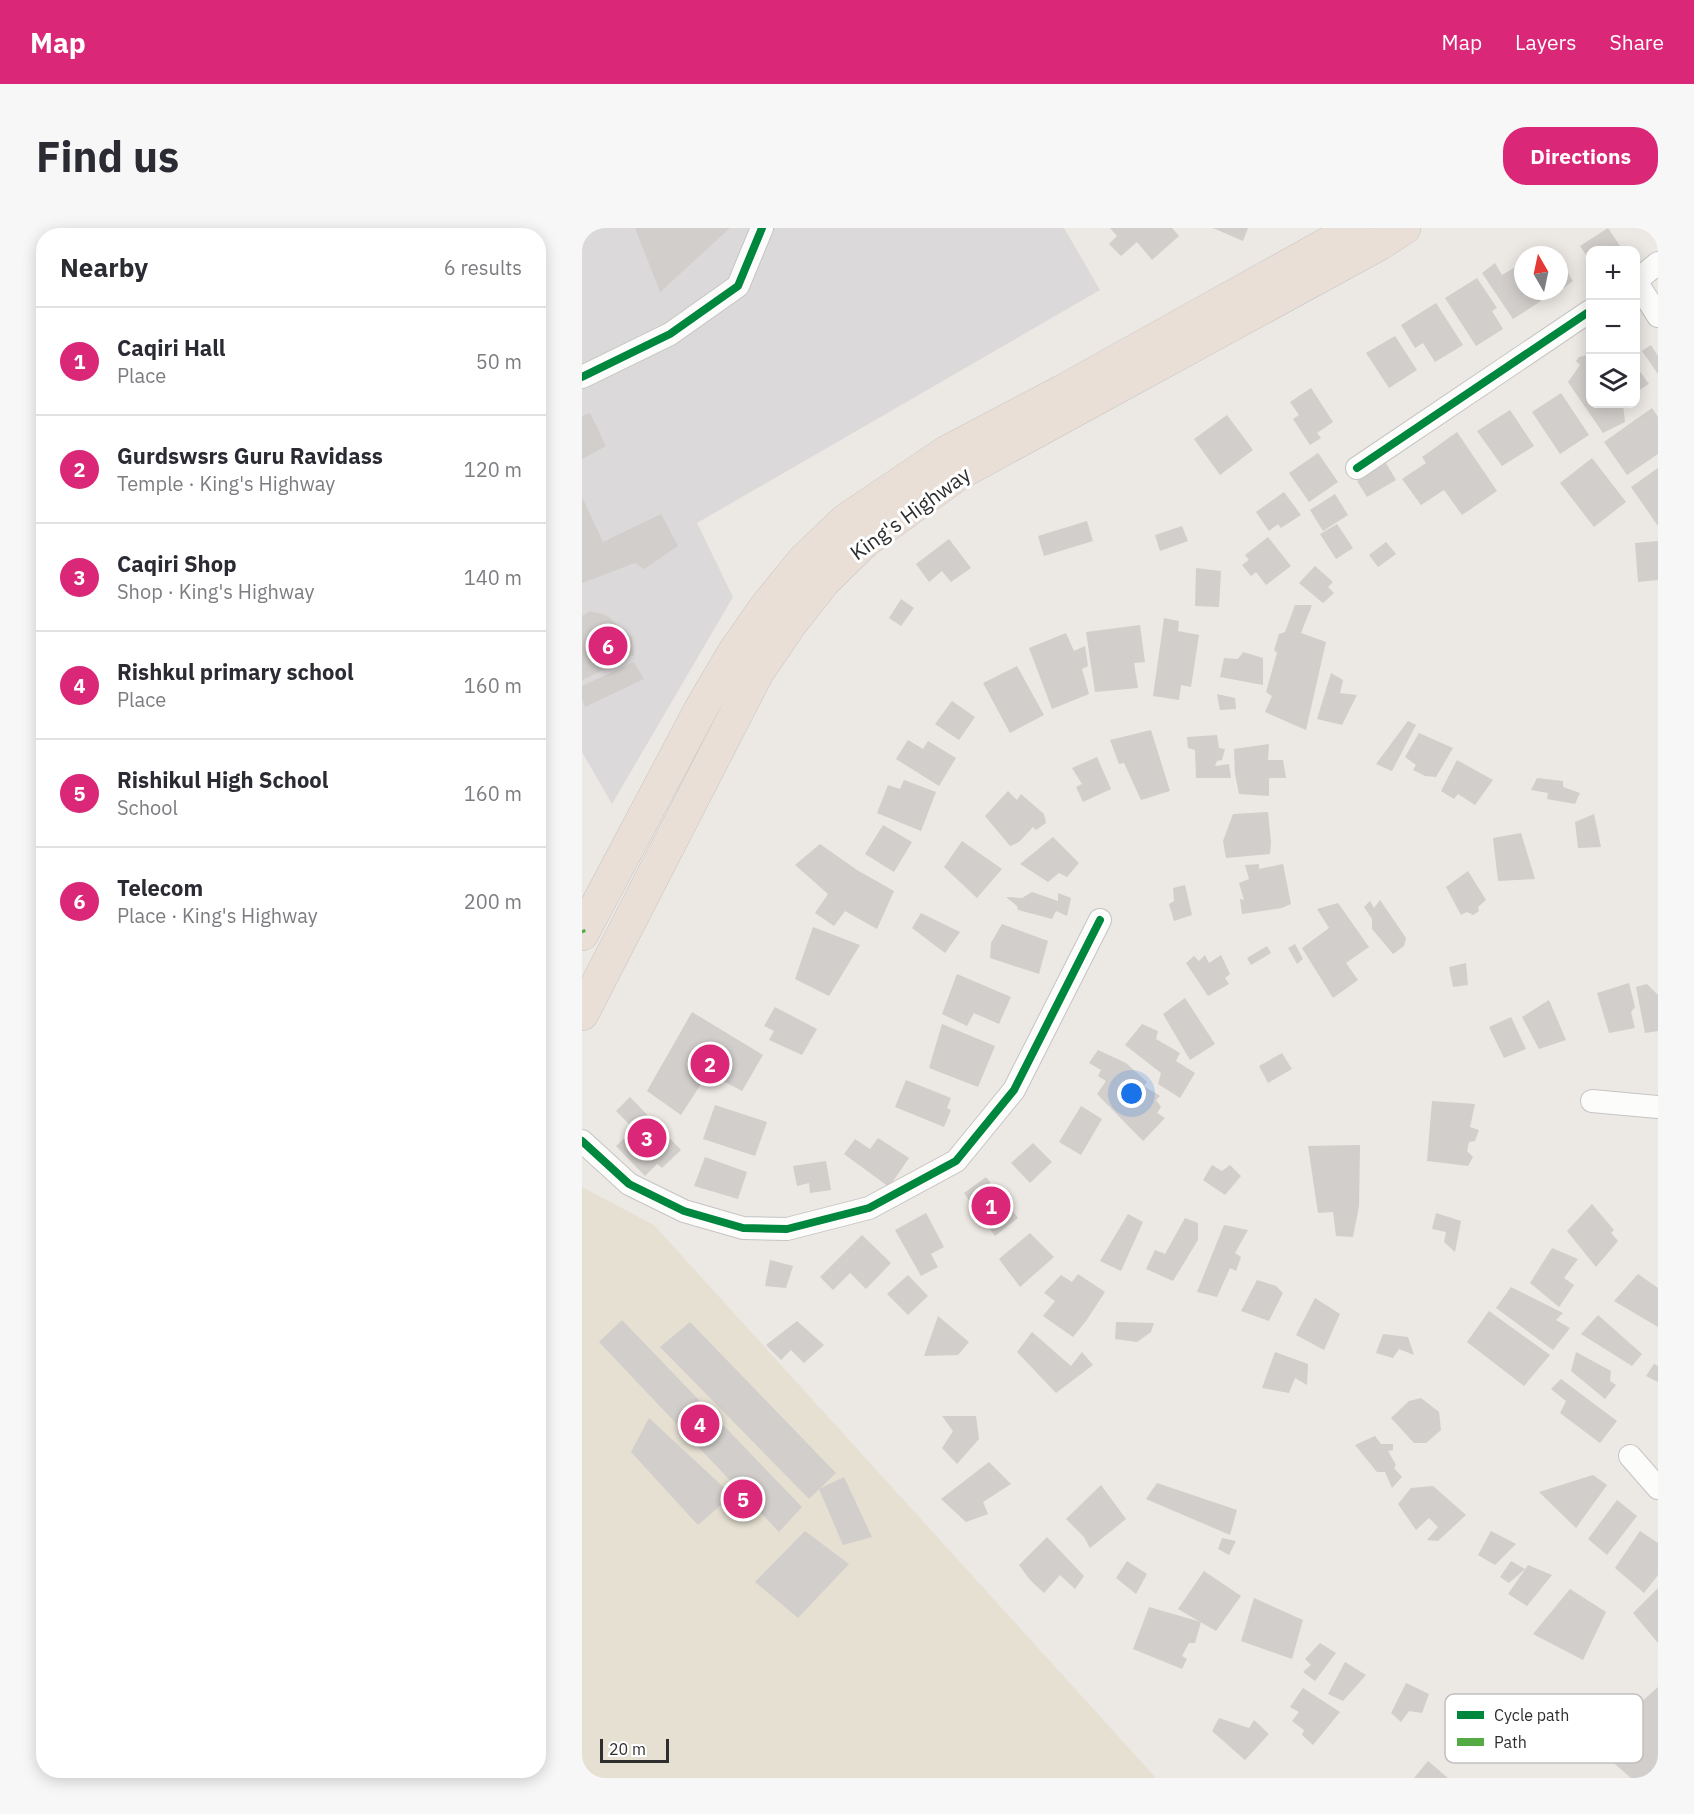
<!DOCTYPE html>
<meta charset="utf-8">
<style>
:root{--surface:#fff;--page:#f7f7f7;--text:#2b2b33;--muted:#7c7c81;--line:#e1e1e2;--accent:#db2777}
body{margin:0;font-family:"IBM Plex Sans",sans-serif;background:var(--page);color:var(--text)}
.controls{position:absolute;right:18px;top:18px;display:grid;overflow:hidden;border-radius:12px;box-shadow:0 3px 15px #0003}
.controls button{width:54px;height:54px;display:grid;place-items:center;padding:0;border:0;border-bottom:2px solid var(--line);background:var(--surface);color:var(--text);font:30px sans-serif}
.compass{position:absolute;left:932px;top:18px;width:54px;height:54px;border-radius:50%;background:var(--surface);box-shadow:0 3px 15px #0003;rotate:351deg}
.scale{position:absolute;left:18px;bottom:15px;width:69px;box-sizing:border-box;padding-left:6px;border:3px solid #2e2e2e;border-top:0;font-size:16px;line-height:21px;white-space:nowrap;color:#2e2e2e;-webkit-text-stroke:4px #fff;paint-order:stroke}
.you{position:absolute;left:550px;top:866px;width:21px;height:21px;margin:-15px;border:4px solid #fff;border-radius:50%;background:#1a73e8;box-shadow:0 0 0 9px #1a73e833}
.badge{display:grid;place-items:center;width:39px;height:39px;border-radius:50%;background:var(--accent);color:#fff;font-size:20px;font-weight:700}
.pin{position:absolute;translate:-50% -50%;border:3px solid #fff;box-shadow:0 2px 6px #0006}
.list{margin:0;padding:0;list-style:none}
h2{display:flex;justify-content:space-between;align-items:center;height:78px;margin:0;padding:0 24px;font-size:26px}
h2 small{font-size:20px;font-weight:400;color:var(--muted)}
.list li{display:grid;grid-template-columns:39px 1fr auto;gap:18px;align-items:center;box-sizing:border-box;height:108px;padding:0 24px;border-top:2px solid var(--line)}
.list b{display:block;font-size:22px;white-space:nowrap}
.list p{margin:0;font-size:20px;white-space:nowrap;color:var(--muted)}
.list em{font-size:20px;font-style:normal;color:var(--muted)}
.icon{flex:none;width:33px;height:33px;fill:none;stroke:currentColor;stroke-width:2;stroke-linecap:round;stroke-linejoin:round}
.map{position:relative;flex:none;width:1076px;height:1550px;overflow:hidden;border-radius:24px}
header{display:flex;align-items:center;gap:36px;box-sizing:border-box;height:84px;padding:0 30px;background:var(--accent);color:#fff}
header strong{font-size:28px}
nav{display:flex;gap:33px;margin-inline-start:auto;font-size:21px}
.intro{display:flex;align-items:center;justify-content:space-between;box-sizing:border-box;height:144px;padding:0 36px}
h1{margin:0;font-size:42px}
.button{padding:15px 27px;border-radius:24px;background:var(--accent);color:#fff;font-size:21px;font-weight:700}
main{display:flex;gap:36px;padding:0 36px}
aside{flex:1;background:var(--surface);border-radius:24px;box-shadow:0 3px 15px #0003}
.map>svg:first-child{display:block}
.industrial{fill:#dcd9db}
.education{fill:#e6e0d3}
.building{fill:#d1cecb}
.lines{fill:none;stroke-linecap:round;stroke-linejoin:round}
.street-casing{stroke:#c5c4c5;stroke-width:24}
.highway-casing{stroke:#c6c5c4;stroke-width:34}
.street{stroke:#fcfcfb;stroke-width:22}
.highway{stroke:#eadfd6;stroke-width:33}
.quiet{stroke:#54ab44;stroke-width:6;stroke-dasharray:12 6;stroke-linecap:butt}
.cycleway-casing{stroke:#fff;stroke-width:11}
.cycleway{stroke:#00873e;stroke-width:8}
.labels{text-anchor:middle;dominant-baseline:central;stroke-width:6;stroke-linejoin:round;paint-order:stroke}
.street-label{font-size:21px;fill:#2e2e2e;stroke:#fff}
.key{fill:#fff;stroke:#c0c0c0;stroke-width:1.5}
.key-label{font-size:16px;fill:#2e2e2e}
</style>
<header>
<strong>Map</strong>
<nav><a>Map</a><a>Layers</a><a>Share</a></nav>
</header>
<div class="intro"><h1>Find us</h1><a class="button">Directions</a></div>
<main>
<aside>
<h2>Nearby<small>6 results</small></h2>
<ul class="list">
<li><span class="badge">1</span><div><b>Caqiri Hall</b><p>Place</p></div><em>50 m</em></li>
<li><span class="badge">2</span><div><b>Gurdswsrs Guru Ravidass</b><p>Temple · King's Highway</p></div><em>120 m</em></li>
<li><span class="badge">3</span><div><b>Caqiri Shop</b><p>Shop · King's Highway</p></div><em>140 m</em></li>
<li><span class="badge">4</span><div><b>Rishkul primary school</b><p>Place</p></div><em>160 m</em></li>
<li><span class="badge">5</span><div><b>Rishikul High School</b><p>School</p></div><em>160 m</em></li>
<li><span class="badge">6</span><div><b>Telecom</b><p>Place · King's Highway</p></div><em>200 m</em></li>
</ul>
</aside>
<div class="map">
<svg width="1076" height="1550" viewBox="0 0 1076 1550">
<rect width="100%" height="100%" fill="#ece8e4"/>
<polygon class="industrial" points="0,0 482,0 518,62 115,295 151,369 30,576 0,524"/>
<polygon class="education" points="0,959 72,997 574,1550 3,1550 0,1546"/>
<g class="building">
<polygon points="53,0 148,0 78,64"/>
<polygon points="528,0 590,0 597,8 570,32 555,14 539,28 527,16 535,8"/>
<polygon points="631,0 666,0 661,13"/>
<polygon points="1026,0 1040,21 1008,22 1008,33 998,18"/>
<polygon points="913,35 920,47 935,38 941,47 941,63 952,63 959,73 931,91 900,45"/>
<polygon points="980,35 991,53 971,68 968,63 977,63 977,38"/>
<polygon points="895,50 915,80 910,83 921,101 894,118 863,70"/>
<polygon points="854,75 881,117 853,134 841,115 833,120 819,97"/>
<polygon points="813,108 835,142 807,160 784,125"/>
<polygon points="1069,117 1076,128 1076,146 1060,123"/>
<polygon points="1005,127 1008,129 1008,176 1041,176 1043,194 1021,205 986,154 998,137 994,133 997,129"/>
<polygon points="1054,138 1067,156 1054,164"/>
<polygon points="729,160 751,194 735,205 739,210 728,217 711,191 717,187 708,174"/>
<polygon points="979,165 1007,207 978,226 950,184"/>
<polygon points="1070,180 1076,189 1076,226 1045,247 1022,214"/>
<polygon points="928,182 952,218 920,238 895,203"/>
<polygon points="8,185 24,218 0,231 0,188"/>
<polygon points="645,187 671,222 638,247 612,211"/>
<polygon points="875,204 915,263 880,287 862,262 839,277 820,251 844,235 840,229"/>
<polygon points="736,225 756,254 727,274 707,245"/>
<polygon points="1010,230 1044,274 1012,299 978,255"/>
<polygon points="804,235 814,252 785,269 775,253"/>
<polygon points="1076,240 1076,298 1049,259"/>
<polygon points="702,264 719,287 699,300 696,296 687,303 674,284"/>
<polygon points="753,266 766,287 741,303 728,282"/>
<polygon points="0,269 21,314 79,286 96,318 62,341 53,335 0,355"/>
<polygon points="505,293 511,313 462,328 456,308"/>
<polygon points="755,296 771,320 754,331 738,306"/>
<polygon points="600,298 606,313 578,323 573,307"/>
<polygon points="686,309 709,338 684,357 674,344 669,348 660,337 667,332 663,327"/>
<polygon points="367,311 389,340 369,354 360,343 347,354 334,336"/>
<polygon points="1076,313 1076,352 1056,354 1053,315"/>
<polygon points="804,314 814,326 796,339 787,327"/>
<polygon points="733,338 751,354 746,359 752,365 741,375 717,355"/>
<polygon points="614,340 639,343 637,379 613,378"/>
<polygon points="319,371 332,380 319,398 307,390"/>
<polygon points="713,377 730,377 719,405 744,414 724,502 683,484 690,468 684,464 695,425 692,422 697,406 703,404"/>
<polygon points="8,383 24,387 50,409 52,427 0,452 0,388"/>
<polygon points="582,390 597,393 596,403 617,407 609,459 599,457 597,472 571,468"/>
<polygon points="558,397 563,434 552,435 556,460 513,464 504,404"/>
<polygon points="484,405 492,423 503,418 506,438 500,441 507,466 470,481 447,420"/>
<polygon points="661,424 681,430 681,457 638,449 642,430 656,431"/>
<polygon points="52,434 62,451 3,479 0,471 0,458"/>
<polygon points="435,438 462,487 428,505 401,455"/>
<polygon points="749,445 761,452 758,465 775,467 760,497 735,491"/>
<polygon points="635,466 653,470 654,481 638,482"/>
<polygon points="370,473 393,489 377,512 353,496"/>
<polygon points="826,493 834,497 810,543 794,536"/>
<polygon points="569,502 588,563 559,572 542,535 537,536 528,512"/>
<polygon points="837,505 871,520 854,549 843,548 831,542 834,537 823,529"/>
<polygon points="635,507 637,520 643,521 640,532 635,533 633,538 647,536 649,550 614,550 613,522 606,520 605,509"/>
<polygon points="326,512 341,521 346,513 374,530 357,558 314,531"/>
<polygon points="687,516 686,532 701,532 704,550 687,550 687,568 657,566 653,546 652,521"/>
<polygon points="515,529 529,561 501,574 494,559 500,556 490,540"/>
<polygon points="875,532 911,552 893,577 876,566 872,571 859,563"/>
<polygon points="955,550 981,553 981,559 998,565 993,576 965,571 966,565 949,562"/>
<polygon points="322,552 354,564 339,603 295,585 306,557 318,561"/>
<polygon points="426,563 435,572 439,566 462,586 464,595 454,602 451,599 437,614 428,618 403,588"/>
<polygon points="686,584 689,614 688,626 644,630 641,613 651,586"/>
<polygon points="1012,586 1019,619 996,620 993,594"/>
<polygon points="301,597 330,614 312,644 283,626"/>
<polygon points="939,605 953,651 916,653 911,610"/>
<polygon points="471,609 497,635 485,649 477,645 466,654 438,636"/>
<polygon points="380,613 420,641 395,670 362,639"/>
<polygon points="238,616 275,642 312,663 295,701 263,683 252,698 233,685 246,666 213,637"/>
<polygon points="677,636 677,641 701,636 709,676 700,680 660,686 658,671 662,672 657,655 667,651 663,637"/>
<polygon points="886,643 904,672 896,679 897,683 891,687 885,684 879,687 864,659"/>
<polygon points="603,657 610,687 592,693 587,676 592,673 591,660"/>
<polygon points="450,664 476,673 476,665 489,670 485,688 474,683 470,691 436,682 435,678 424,669 440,670"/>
<polygon points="798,672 824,710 822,718 811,726 790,701 790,691 782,679 788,673 792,680"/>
<polygon points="756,675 787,719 764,735 776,752 751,770 720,720 747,700 735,681"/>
<polygon points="339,685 378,704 363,725 330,700"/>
<polygon points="420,696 466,713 457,746 408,730 409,715"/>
<polygon points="231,699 278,717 247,768 213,751"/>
<polygon points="713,716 721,731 715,736 706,720"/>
<polygon points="685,718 689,725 669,737 665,730"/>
<polygon points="623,727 627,735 639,727 648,746 643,750 647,756 626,768 604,735 612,728 617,733"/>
<polygon points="884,735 886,757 871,759 867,739"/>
<polygon points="375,746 429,769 417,796 392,785 385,798 360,786"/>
<polygon points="1047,755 1053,779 1049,784 1053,800 1027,805 1015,765"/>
<polygon points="1065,756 1076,767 1076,803 1063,805 1054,759"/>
<polygon points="603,770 633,816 608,832 581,786"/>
<polygon points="967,772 984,812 957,821 940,789"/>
<polygon points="193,779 235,801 220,827 187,812 192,803 182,798"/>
<polygon points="110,784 181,827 160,863 126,845 99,887 65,863"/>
<polygon points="929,789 944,821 922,830 907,799"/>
<polygon points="360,796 413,818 396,859 347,840"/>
<polygon points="560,796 576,803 574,811 598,825 594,833 613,845 598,870 576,856 579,845 543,817"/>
<polygon points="516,822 544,835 565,854 562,858 578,868 574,872 579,879 575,885 583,890 561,913 515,866 524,853 516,848 519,842 507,835"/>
<polygon points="700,825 710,841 686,855 677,838"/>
<polygon points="324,852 369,870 365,880 369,882 362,899 313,879"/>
<polygon points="48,869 99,922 80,940 75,936 63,948 34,918 52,901 34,883"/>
<polygon points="850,873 893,876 888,899 897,902 893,913 887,914 885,923 891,929 886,938 845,933"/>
<polygon points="133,877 185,894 173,928 121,911"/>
<polygon points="499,878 520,891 499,927 477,914"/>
<polygon points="296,910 327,930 307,959 262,926 273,911 288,921"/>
<polygon points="451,915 470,934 448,955 429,935"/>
<polygon points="778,917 777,978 771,1009 754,1008 751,984 736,985 726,918"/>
<polygon points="123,929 165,944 156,971 112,958"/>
<polygon points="244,933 249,962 228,965 227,955 215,958 211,938"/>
<polygon points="630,937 640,943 648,937 659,948 643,967 621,952"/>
<polygon points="404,949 436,990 413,1008 382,965"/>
<polygon points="1010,976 1032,1002 1029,1005 1036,1013 1014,1039 985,1003"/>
<polygon points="344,985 362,1019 349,1026 356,1039 339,1048 313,1002"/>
<polygon points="854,985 879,993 873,1024 862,1014 864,1004 850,1001"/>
<polygon points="546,986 561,994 539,1043 518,1033"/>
<polygon points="603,990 616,995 616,1012 591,1053 564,1041 573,1022 583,1026"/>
<polygon points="642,997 666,1002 653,1025 659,1029 654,1043 648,1040 635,1069 615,1064"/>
<polygon points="448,1005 472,1029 438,1059 417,1031"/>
<polygon points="280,1007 309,1035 284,1061 268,1045 251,1062 238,1049"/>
<polygon points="970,1020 996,1031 982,1050 992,1057 977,1079 948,1055"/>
<polygon points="188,1032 211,1038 204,1060 183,1058"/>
<polygon points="496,1046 523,1064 504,1093 491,1109 461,1088 473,1073 462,1065 479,1047 490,1054"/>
<polygon points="1056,1046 1076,1060 1076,1099 1032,1073"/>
<polygon points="326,1047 346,1068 326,1087 305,1066"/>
<polygon points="675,1052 694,1058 701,1065 687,1093 659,1083"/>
<polygon points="929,1059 981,1085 974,1092 988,1100 971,1122 914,1080"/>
<polygon points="733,1070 758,1086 742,1122 714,1107"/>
<polygon points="907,1083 968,1127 942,1158 885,1114"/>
<polygon points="1016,1087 1060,1126 1050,1138 999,1106"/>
<polygon points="356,1088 387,1114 376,1127 342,1128"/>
<polygon points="40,1092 220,1279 197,1304 17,1114"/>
<polygon points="215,1093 242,1117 222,1135 209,1122 199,1132 184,1117"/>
<polygon points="108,1094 254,1245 227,1271 78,1119"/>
<polygon points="534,1094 572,1095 569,1104 555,1114 533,1111"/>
<polygon points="450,1104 489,1138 500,1124 511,1137 474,1165 435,1124"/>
<polygon points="801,1106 826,1109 832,1127 817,1121 811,1130 794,1125"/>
<polygon points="693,1124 726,1136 725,1157 713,1150 707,1165 680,1160"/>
<polygon points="994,1124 1029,1143 1028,1153 1034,1157 1023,1171 989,1143"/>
<polygon points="1072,1136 1076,1138 1076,1154 1064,1148"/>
<polygon points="979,1151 1035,1193 1018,1215 978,1185 984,1173 969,1161"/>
<polygon points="839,1170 857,1184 859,1202 844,1215 832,1215 809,1190 827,1173"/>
<polygon points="360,1188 394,1188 397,1211 375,1236 360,1220 371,1203"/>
<polygon points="67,1190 150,1267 116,1297 49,1224"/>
<polygon points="793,1208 799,1216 811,1216 811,1222 806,1223 814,1237 812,1240 820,1249 810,1260 803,1244 795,1244 773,1217"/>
<polygon points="407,1234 429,1256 401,1274 406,1286 384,1294 359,1271"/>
<polygon points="1011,1247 1025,1257 994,1300 957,1264"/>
<polygon points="262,1249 290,1309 261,1317 237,1261"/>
<polygon points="575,1255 655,1282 648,1307 564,1271"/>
<polygon points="519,1257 544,1291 508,1320 502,1309 484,1291"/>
<polygon points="851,1258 884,1287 856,1313 845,1312 856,1299 847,1290 834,1302 816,1276 829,1260"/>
<polygon points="1035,1272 1055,1288 1025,1327 1006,1311"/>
<polygon points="223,1303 267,1336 216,1390 173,1354"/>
<polygon points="909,1303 934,1316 913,1337 896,1327"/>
<polygon points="1058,1303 1076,1315 1076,1347 1062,1365 1033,1340"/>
<polygon points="465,1309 502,1348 493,1361 478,1347 462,1365 448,1352 437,1337"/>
<polygon points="640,1310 654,1313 647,1327 636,1321"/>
<polygon points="545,1333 565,1346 554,1366 534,1350"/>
<polygon points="929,1333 943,1341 927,1355 918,1349"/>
<polygon points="946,1337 970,1347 945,1378 926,1366"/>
<polygon points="622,1343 659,1368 634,1403 596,1381"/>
<polygon points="1076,1360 1076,1415 1051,1385"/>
<polygon points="988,1361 1024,1384 1001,1432 951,1406"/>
<polygon points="672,1370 721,1392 710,1431 659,1413"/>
<polygon points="567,1379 619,1394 613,1415 607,1415 600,1428 605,1431 600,1441 551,1421"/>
<polygon points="738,1415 754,1425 733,1453 721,1444 729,1437 723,1431"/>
<polygon points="763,1434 784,1447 761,1473 746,1466"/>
<polygon points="824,1455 847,1466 840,1485 827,1483 819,1494 809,1485"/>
<polygon points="1076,1459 1076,1550 1049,1550 1011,1517"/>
<polygon points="721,1460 758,1484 731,1517 720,1507 722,1502 710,1493 717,1484 708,1479"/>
<polygon points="637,1490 667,1500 672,1492 687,1506 663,1532 630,1503"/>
<polygon points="846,1533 866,1550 832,1550"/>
</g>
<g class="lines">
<defs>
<g id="street">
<polyline points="1076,35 1054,53 1076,88"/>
<polyline points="0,149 88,106 156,58 180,0"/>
<polyline points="775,240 1008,83"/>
<polyline points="1010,873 1076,879"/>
<polyline points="0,913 47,956 102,983 161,1000 205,1001 287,980 374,933 432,862 518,692"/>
<polyline points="1048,1228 1076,1260"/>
</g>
<g id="highway">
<polyline points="0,706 121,477 151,426 183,380 222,332 264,292 365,224 481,163 774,0"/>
<polyline points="0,786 175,445 209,395 243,352 283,313 376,246 797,16 822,0"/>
</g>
</defs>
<use href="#street" class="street-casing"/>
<use href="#highway" class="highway-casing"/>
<use href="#street" class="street"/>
<use href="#highway" class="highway"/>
<polyline class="quiet" points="0,702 1,705"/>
<defs>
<g id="cycleway">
<polyline points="0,149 88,106 156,58 180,0"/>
<polyline points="775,240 1008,83"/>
<polyline points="0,913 47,956 102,983 161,1000 205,1001 287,980 374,933 432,862 518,692"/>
</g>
</defs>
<use href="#cycleway" class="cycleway-casing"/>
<use href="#cycleway" class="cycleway"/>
</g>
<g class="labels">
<g class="street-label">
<text transform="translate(328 285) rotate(-36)">King's Highway</text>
</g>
</g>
<rect x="863" y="1466" width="198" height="69" rx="9" class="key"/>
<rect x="875" y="1483" width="27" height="8" fill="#00873e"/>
<rect x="875" y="1510" width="27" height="8" fill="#54ab44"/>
<g class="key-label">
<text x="912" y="1493">Cycle path</text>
<text x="912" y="1520">Path</text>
</g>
</svg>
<div class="controls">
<button>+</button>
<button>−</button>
<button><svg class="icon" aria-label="layers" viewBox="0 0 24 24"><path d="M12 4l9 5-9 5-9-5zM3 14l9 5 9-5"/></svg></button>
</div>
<svg class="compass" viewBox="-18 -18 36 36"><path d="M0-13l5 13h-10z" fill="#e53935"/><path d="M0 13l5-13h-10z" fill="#7c7c81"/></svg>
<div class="scale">20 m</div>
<div class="you"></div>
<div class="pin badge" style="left:409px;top:978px">1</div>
<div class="pin badge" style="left:128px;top:836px">2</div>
<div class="pin badge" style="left:65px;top:910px">3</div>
<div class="pin badge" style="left:118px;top:1196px">4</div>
<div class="pin badge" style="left:161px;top:1271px">5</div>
<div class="pin badge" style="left:26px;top:418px">6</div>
</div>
</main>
